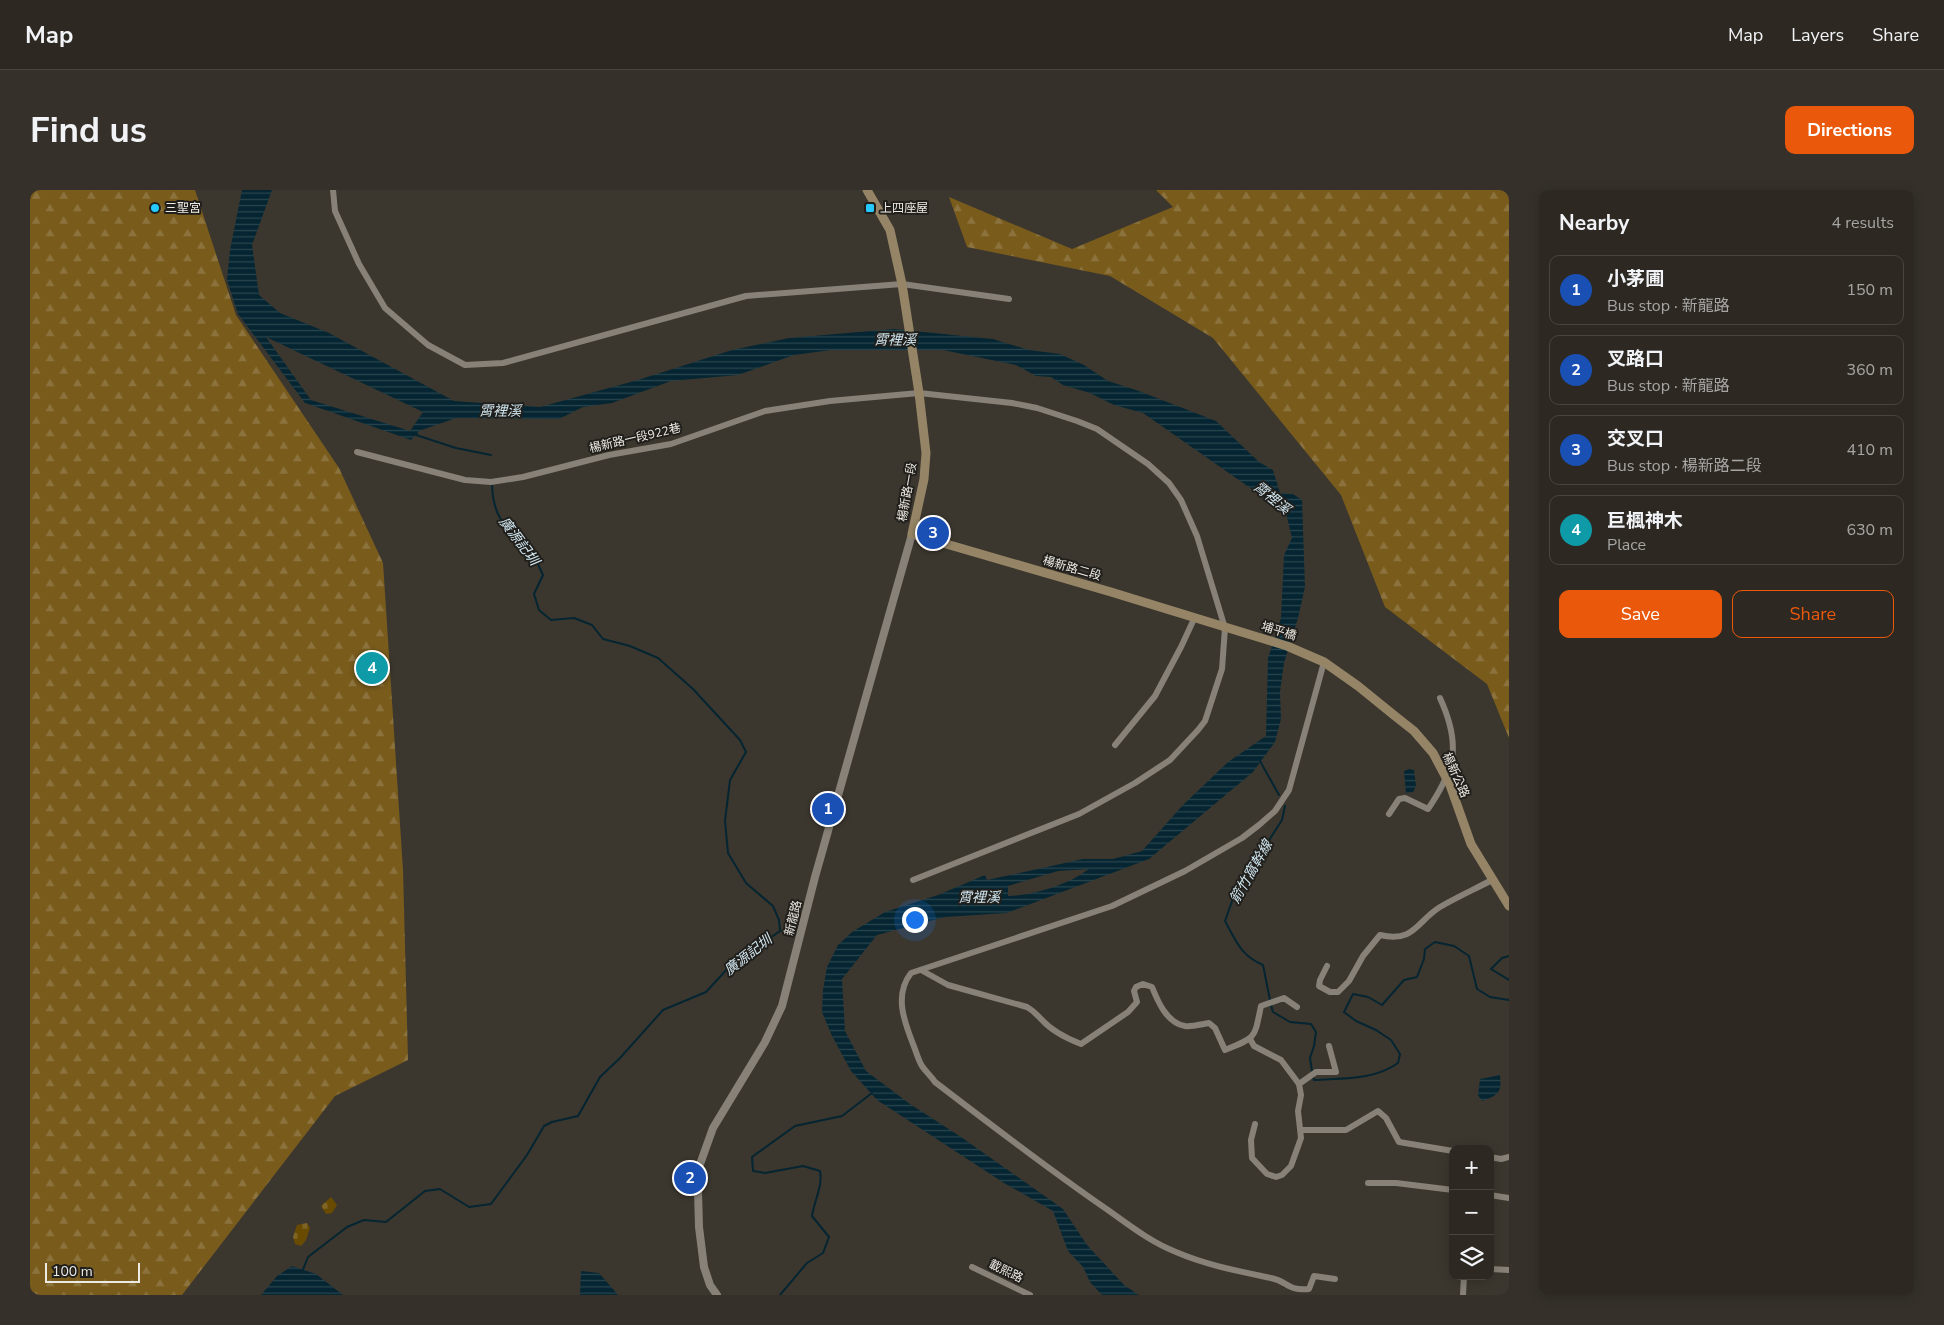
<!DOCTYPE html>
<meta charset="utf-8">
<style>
:root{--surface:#2d2922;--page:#35312a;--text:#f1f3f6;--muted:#a7a6a5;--line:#484540;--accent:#ea580c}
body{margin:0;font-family:"Nunito Sans","Noto Sans TC",sans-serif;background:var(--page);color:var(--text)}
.controls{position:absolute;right:15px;bottom:15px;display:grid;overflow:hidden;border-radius:10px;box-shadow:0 2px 12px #0003}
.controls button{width:45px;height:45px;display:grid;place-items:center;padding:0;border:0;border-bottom:1px solid var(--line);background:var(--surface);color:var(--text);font:25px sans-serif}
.scale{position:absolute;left:15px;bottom:12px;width:95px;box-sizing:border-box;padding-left:5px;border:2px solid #edeae4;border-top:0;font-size:14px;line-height:18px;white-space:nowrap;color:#edeae4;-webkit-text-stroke:4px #211f1b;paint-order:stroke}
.you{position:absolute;left:884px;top:729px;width:18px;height:18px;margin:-12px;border:4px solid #fff;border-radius:50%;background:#1a73e8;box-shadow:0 0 0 8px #1a73e833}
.badge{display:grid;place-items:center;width:32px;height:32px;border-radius:50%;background:var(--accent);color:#fff;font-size:16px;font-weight:700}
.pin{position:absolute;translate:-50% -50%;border:2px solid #fff;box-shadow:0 1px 5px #0006}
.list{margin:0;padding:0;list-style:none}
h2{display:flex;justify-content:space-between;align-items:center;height:65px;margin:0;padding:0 20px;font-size:21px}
h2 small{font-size:16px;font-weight:400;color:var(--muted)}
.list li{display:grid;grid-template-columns:32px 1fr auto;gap:15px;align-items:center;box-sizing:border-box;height:70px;margin:0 10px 10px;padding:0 10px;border:1px solid var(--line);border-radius:10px}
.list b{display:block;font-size:19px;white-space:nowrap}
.list p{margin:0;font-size:16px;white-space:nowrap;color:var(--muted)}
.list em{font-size:16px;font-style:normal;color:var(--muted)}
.actions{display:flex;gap:10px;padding:15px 20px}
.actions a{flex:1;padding:11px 0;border:1px solid var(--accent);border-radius:10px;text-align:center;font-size:18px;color:var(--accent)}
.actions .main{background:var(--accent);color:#fff}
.icon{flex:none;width:28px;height:28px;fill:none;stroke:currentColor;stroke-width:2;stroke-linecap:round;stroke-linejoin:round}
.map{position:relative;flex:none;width:1479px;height:1105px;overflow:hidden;border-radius:10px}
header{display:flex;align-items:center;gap:30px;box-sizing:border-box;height:70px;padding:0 25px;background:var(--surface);border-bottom:1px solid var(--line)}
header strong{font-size:24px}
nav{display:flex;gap:28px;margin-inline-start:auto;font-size:18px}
.intro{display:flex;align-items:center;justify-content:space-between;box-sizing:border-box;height:120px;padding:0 30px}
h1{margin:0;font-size:35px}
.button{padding:12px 22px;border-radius:10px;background:var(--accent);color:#fff;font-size:18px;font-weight:700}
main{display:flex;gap:30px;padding:0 30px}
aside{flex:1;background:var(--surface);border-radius:10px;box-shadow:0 2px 12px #0003}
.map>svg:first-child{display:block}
.forest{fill:url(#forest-firs)}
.cemetery{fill:url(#cemetery-stones)}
.water{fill:url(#water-rules);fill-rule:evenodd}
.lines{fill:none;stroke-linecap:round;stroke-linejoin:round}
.stream{stroke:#042531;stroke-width:2}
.minor{stroke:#878177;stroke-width:6}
.tertiary{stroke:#878177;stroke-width:8}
.secondary{stroke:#958566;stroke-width:9}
.poi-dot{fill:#26c9fe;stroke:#211f1b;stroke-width:2}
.labels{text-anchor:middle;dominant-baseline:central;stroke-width:4;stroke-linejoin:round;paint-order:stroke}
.poi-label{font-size:12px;fill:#edeae4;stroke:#211f1b;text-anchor:start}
.street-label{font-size:12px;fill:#edeae4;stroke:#211f1b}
.water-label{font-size:14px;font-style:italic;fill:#d1e7f1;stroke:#211f1b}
</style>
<header>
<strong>Map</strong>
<nav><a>Map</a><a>Layers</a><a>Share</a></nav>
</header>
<div class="intro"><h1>Find us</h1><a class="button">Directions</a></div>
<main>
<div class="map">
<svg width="1479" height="1105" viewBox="0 0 1479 1105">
<defs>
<pattern id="forest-firs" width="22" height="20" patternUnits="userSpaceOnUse" patternTransform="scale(1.25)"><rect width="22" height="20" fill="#795b1c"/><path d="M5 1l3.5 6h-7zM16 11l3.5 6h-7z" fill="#8c733d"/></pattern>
<pattern id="cemetery-stones" width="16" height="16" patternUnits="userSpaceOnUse" patternTransform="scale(1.25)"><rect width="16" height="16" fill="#684a00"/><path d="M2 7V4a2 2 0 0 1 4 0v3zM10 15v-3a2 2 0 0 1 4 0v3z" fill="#7e6425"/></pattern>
<pattern id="water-rules" width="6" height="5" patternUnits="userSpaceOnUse" patternTransform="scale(1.25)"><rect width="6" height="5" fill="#042531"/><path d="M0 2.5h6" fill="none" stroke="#29454f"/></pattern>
</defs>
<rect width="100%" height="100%" fill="#3c372e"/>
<g class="forest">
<polygon points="0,0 165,0 206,125 309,278 353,373 373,680 378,870 305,906 152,1105 0,1105"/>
<polygon points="1126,0 1479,0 1479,548 1457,494 1355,417 1311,305 1183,148 1080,86 937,57 919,7 1042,59 1143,17"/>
</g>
<g class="cemetery">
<polygon points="301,1007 307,1015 302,1023 296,1024 291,1016"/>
<polygon points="277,1033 280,1038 276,1050 271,1056 265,1054 263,1047 267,1035"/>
</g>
<g class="water">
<path d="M212,0H242L222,55L229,105L250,123L299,143L424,211L510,217L608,190L702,160L759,148L864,139L963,149L999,160L1030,164L1054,175L1078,191L1109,201L1186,231L1229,272L1243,280L1250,303L1263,304L1272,310L1275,397L1268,428L1254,473L1250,502L1251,529L1245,552L1223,582L1119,669L977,723L915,727L847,745L812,789L815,841L836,881L880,914L931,947L1033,1019L1057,1055L1094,1095L1109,1105H1072L1060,1092L1053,1077L1038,1061L1023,1021L974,993L847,910L821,881L802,846L792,822L793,800L797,777L808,755L822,742L855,722L908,705L955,685L957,690L1053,669H1083L1112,661L1152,616L1198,572L1236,546L1238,468L1251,428L1254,365L1262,348L1256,323L1113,223L1084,215L1060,203L1033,195L1021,187L1006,186L986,175L913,160H801L764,165L708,185L641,191L582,213L553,217L529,229L426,228L389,241L381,250L275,213L208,124L197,90L200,60ZM236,147L393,222L380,241L281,210ZM1059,679C1037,695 1006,705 978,706V696L1028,681Z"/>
<polygon points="1379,579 1384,580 1386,596 1383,602 1376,603 1374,581"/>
<path d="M1470,885C1472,903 1468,905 1452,911L1448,905L1450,889Z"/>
<polygon points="262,1076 286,1084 313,1105 231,1105 247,1086"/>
<polygon points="551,1081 569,1083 588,1105 550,1105"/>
</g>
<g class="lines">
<g class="stream">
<polyline points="387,244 386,245 426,258 461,265"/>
<polyline points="1230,571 1249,605"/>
<polyline points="1479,766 1472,768 1461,779 1479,790"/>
<path d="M1240,810L1233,775C1211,766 1206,751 1195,731L1205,703L1252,630L1255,616"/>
<polyline points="1241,815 1243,822 1260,832 1281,834 1286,842 1284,856 1280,868 1282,881"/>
<path d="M1283,886L1284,890C1313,888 1345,890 1368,873L1370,864L1361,850L1346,840L1326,831L1314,822L1323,804L1338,807L1352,815L1374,790L1387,787L1394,769L1395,759L1405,752L1424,756L1439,766L1447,799L1460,807L1479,810"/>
<path d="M272,1082L278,1067L317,1037L334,1030L356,1032L395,1001L410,999L439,1017L461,1014L497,965L514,936L522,932L548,926L570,887L590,868L633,820L676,802L700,776L750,741L749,730L743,716L716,693L698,663L695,631L700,590L716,562L710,550L663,499L628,468L600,456L573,449L562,435L544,428L521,430L509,420L504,404L513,385C510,379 508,373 504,367C483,339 463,336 462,294"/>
<path d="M750,1105L777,1073L793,1063L799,1047L782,1026C784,1011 793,996 790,981L773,976L735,983L723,981L722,967L765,936L812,926L842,903"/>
</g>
<g class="minor">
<polyline points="303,0 305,21 329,74 355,118 398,155 435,175 473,173 716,106 872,94 979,109"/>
<polyline points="327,262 435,290 461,292 493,287 579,265 641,254 735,221 800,211 889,203 982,213 1007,218 1047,231 1067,239 1118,274 1139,293 1151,310 1167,346 1195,438 1192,479 1175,531 1168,540 1140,570 1105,593 1049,624 883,690"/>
<path d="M1294,472L1259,600L1245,621L1229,635L1212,648L1155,681L1082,716L881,783C864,805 874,831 883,854C886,861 888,870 892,876C896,882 901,886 905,892C961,935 1017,978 1075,1018C1098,1034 1120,1052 1146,1062C1176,1075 1208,1081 1241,1088C1258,1091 1256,1101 1279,1099L1284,1086L1305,1089"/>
<polyline points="1085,555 1125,506 1151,457 1164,429"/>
<path d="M1359,624L1369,609L1375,608L1398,619C1426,578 1431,554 1410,508"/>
<path d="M1297,776L1290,790L1289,796L1300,802H1308L1319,791L1333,766L1350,745C1385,753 1387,731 1410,717C1427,707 1445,699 1462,690"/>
<path d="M891,780L918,795L997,817C1004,821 1007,825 1012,830C1022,841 1038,849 1051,854L1098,822L1107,812L1104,801L1106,797L1113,794L1122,797C1128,812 1137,833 1155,836C1162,837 1172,834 1179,833L1185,838L1195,860C1227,847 1224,849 1231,816L1254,808L1267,817"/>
<polyline points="1220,849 1224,856 1251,870 1269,894 1271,905 1268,921 1271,948 1261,976 1252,985 1246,987 1237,984 1222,968 1221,950 1225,934"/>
<polyline points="1269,894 1286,882 1306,882 1299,856"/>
<polyline points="1271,940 1316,940 1348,921 1356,928 1369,952 1423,961"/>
<polyline points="1460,967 1471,969 1479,967"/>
<polyline points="1338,993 1366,993 1423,1000"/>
<polyline points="1460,1005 1479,1008"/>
<polyline points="942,1077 1000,1105"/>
<polyline points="1460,1079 1479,1080"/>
<polyline points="1433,1105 1434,1086"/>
</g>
<polyline class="tertiary" points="687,1105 680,1095 674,1077 669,1037 668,1001 669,977 683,938 735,852 752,816 785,687 882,344"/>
<polyline class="secondary" points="837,0 860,40 872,94 889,203 896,263 894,289 882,344 1081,402 1257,456 1294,472 1328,496 1365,526 1384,541 1403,563 1420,595 1441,654 1479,716"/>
</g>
<g class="poi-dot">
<circle cx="125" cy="18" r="5"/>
<rect x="835" y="13" width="10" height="10" rx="2.5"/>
</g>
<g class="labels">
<g class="poi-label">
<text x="135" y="18">三聖宮</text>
<text x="850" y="18">上四座屋</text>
</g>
<g class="street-label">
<text transform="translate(605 248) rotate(-13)">楊新路一段922巷</text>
<text transform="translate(877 302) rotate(-80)">楊新路一段</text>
<text transform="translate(1042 378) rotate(16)">楊新路二段</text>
<text transform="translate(1249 441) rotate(17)">埔平橋</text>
<text transform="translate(1426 585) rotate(66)">楊新公路</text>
<text transform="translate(763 728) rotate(-76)">新龍路</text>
<text transform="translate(976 1081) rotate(26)">載熙路</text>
</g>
<g class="water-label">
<text transform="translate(865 150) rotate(1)">霄裡溪</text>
<text transform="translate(470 221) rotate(1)">霄裡溪</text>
<text transform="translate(1242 308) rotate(39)">霄裡溪</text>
<text transform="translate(489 351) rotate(53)">廣源記圳</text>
<text transform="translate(1221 682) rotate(-60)">箭竹窩幹線</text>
<text x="949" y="707">霄裡溪</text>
<text transform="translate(718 765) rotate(-38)">廣源記圳</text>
</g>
</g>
</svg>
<div class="controls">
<button>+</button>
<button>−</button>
<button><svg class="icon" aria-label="layers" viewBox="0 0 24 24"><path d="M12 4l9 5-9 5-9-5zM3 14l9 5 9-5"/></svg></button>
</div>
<div class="scale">100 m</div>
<div class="you"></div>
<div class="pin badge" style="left:798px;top:619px;background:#1a4fb4">1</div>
<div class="pin badge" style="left:660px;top:988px;background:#1a4fb4">2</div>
<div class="pin badge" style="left:903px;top:343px;background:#1a4fb4">3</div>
<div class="pin badge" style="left:342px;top:478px;background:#0f9aa8">4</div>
</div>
<aside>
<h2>Nearby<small>4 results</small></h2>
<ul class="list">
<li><span class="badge" style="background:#1a4fb4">1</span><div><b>小茅圃</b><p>Bus stop · 新龍路</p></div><em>150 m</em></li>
<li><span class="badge" style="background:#1a4fb4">2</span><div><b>叉路口</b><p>Bus stop · 新龍路</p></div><em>360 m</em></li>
<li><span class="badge" style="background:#1a4fb4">3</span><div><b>交叉口</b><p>Bus stop · 楊新路二段</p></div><em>410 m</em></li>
<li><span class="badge" style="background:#0f9aa8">4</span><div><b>巨楓神木</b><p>Place</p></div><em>630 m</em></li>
</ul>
<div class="actions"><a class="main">Save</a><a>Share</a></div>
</aside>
</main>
